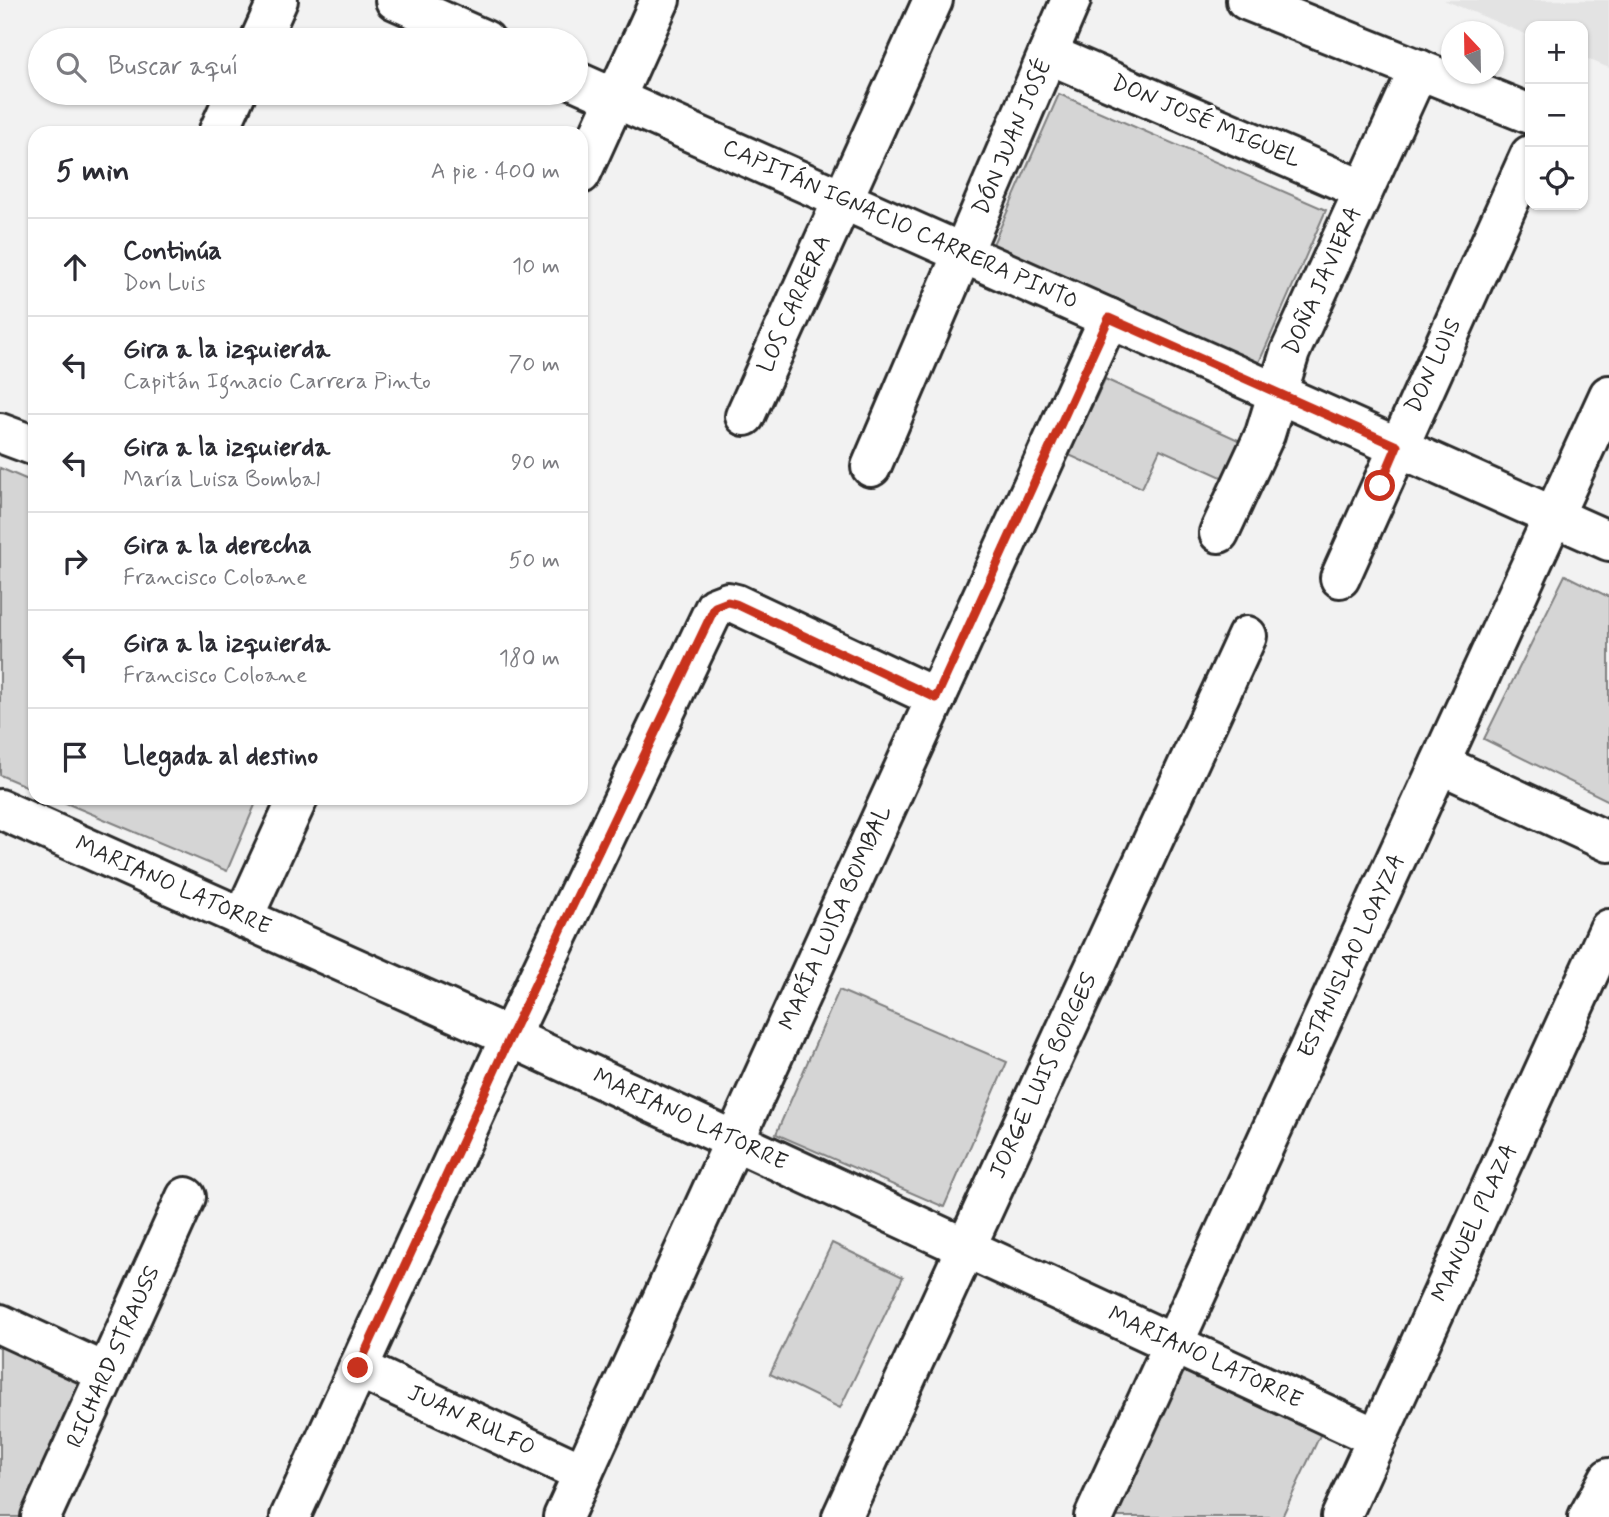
<!DOCTYPE html>
<html lang="es">
<meta charset="utf-8">
<style>
:root{--surface:#fff;--page:#f7f7f7;--text:#2b2b33;--muted:#7c7c81;--line:#e1e1e2}
body{margin:0;font-family:Mynerve,sans-serif;background:var(--page);color:var(--text)}
.controls{position:absolute;right:21px;top:21px;display:grid;overflow:hidden;border-radius:14px;box-shadow:0 2px 5px #0004}
.controls button{width:63px;height:63px;display:grid;place-items:center;padding:0;border:0;border-bottom:2px solid var(--line);background:var(--surface);color:var(--text);font:35px sans-serif}
.compass{position:absolute;left:1441px;top:21px;width:63px;height:63px;border-radius:50%;background:var(--surface);box-shadow:0 2px 5px #0004;rotate:338deg}
.stop{position:absolute;width:21px;height:21px;margin:-16px;border:5px solid #c8321e;border-radius:50%;background:#fff}
.stop.end{background:#c8321e;border-color:#fff;box-shadow:0 2px 7px #0008}
.list{margin:0;padding:0;list-style:none}
h2{display:flex;justify-content:space-between;align-items:center;height:91px;margin:0;padding:0 28px;font-size:30px}
h2 small{font-size:23px;font-weight:400;color:var(--muted)}
.list li{display:grid;grid-template-columns:46px 1fr auto;gap:21px;align-items:center;box-sizing:border-box;height:98px;padding:0 28px;border-top:2px solid var(--line)}
.list b{display:block;font-size:26px;white-space:nowrap}
.list p{margin:0;font-size:23px;white-space:nowrap;color:var(--muted)}
.list em{font-size:23px;font-style:normal;color:var(--muted)}
.icon{flex:none;width:38px;height:38px;fill:none;stroke:currentColor;stroke-width:2;stroke-linecap:round;stroke-linejoin:round}
.map{position:relative;flex:none;width:1609px;height:1517px;overflow:hidden}
.search{position:absolute;background:var(--surface);box-shadow:0 2px 5px #0004;left:28px;top:28px;width:560px;height:77px;display:flex;align-items:center;gap:18px;box-sizing:border-box;padding:0 24px;border-radius:38px;color:var(--muted);font-size:26px}
.panel{position:absolute;background:var(--surface);box-shadow:0 2px 5px #0004;left:28px;top:126px;width:560px;height:679px;border-radius:21px}
.map>svg:first-child{display:block}
.built{fill:#e3e3e3}
.green{fill:#d5d5d5;stroke:#808080;stroke-width:2}
.lines{fill:none;stroke-linecap:round;stroke-linejoin:round}
.minor-casing{stroke:#2b2b2b;stroke-width:44}
.minor{stroke:#fff;stroke-width:38}
.route{stroke:#c8321e;stroke-width:9}
.labels{text-anchor:middle;dominant-baseline:central;stroke-width:6;stroke-linejoin:round;paint-order:stroke}
.street-label{font-size:23px;fill:#2b2b2b;stroke:#fff}
</style>
<div class="map">
<svg width="1609" height="1517" viewBox="0 0 1609 1517">
<rect width="100%" height="100%" fill="#f2f2f2"/>
<filter id="ink" filterUnits="userSpaceOnUse"><feTurbulence type="fractalNoise" baseFrequency=".0143" numOctaves="2"/><feDisplacementMap in="SourceGraphic" scale="14" xChannelSelector="R" yChannelSelector="G"/><feConvolveMatrix kernelMatrix="1 2 1 2 8 2 1 2 1" color-interpolation-filters="sRGB"/></filter>
<g filter="url(#ink)">
<polygon class="built" points="1444,0 1609,0 1609,68 1583,57 1583,26 1530,26 1530,36"/>
<g class="green">
<polygon points="1059,94 1326,210 1257,367 990,251"/>
<polygon points="1105,379 1245,443 1228,480 1160,449 1142,488 1069,455"/>
<polygon points="0,468 35,483 35,790 0,775"/>
<polygon points="1565,575 1609,597 1609,801 1484,739"/>
<polygon points="54,798 258,798 227,871"/>
<polygon points="839,990 1007,1062 944,1207 776,1134"/>
<polygon points="832,1243 903,1277 840,1408 770,1374"/>
<polygon points="0,1342 84,1379 21,1517 0,1517"/>
<polygon points="1181,1370 1321,1433 1282,1517 1114,1517"/>
</g>
<g class="lines">
<defs>
<g id="minor">
<polyline points="395,0 485,40"/>
<polyline points="1246,0 1530,114"/>
<polyline points="260,40 278,0"/>
<polyline points="1048,54 1363,190"/>
<polyline points="576,81 1609,541"/>
<polyline points="218,133 236,93"/>
<polyline points="581,174 660,0"/>
<polyline points="745,416 933,0"/>
<polyline points="0,433 35,446"/>
<polyline points="871,467 1071,0"/>
<polyline points="1219,533 1265,434 1290,352 1419,69"/>
<polyline points="1340,578 1530,155"/>
<polyline points="1440,764 1609,842"/>
<polyline points="0,809 510,1037 1377,1438"/>
<polyline points="243,918 298,798"/>
<polyline points="0,1324 106,1373"/>
<polyline points="358,1368 583,1473"/>
<polyline points="41,1517 186,1197"/>
<polyline points="290,1517 510,1037 715,607 728,602 736,604 936,698"/>
<polyline points="563,1517 1109,318"/>
<polyline points="842,1517 1247,636"/>
<polyline points="1094,1517 1609,395"/>
<polyline points="1341,1517 1609,929"/>
<polyline points="1588,1517 1609,1478"/>
</g>
</defs>
<use href="#minor" class="minor-casing"/>
<use href="#minor" class="minor"/>
</g>
</g>
<g class="lines" filter="url(#ink)">
<polyline class="route" points="358,1368 510,1037 715,607 728,602 736,604 936,698 1109,318 1397,446 1380,486"/>
</g>
<g class="labels">
<g class="street-label">
<text transform="translate(1206 122) rotate(23)">DON JOSÉ MIGUEL</text>
<text transform="translate(1013 137) rotate(-67)">DÓN JUAN JOSÉ</text>
<text transform="translate(900 225) rotate(24)">CAPITÁN IGNACIO CARRERA PINTO</text>
<text transform="translate(1323 281) rotate(-66)">DOÑA JAVIERA</text>
<text transform="translate(795 304) rotate(-66)">LOS CARRERA</text>
<text transform="translate(1434 366) rotate(-65)">DON LUIS</text>
<text transform="translate(173 886) rotate(24)">MARIANO LATORRE</text>
<text transform="translate(836 918) rotate(-66)">MARÍA LUISA BOMBAL</text>
<text transform="translate(1352 956) rotate(-65)">ESTANISLAO LOAYZA</text>
<text transform="translate(1044 1076) rotate(-65)">JORGE LUIS BORGES</text>
<text transform="translate(690 1120) rotate(25)">MARIANO LATORRE</text>
<text transform="translate(1475 1223) rotate(-65)">MANUEL PLAZA</text>
<text transform="translate(114 1357) rotate(-66)">RICHARD STRAUSS</text>
<text transform="translate(1205 1358) rotate(25)">MARIANO LATORRE</text>
<text transform="translate(471 1421) rotate(25)">JUAN RULFO</text>
</g>
</g>
</svg>
<div class="controls">
<button>+</button>
<button>−</button>
<button><svg class="icon" aria-label="locate" viewBox="0 0 24 24"><circle cx="12" cy="12" r="6"/><path d="M12 2v4M12 18v4M2 12h4M18 12h4"/></svg></button>
</div>
<svg class="compass" viewBox="-18 -18 36 36"><path d="M0-13l5 13h-10z" fill="#e53935"/><path d="M0 13l5-13h-10z" fill="#7c7c81"/></svg>
<div class="stop" style="left:1380px;top:486px"></div>
<div class="stop end" style="left:358px;top:1368px"></div>
<div class="search"><svg class="icon" aria-label="search" viewBox="0 0 24 24"><circle cx="10" cy="10" r="6"/><path d="M15 15l6 6"/></svg>Buscar aquí</div>
<section class="panel">
<h2>5 min<small>A pie · 400 m</small></h2>
<ul class="list">
<li><svg class="icon" aria-label="ahead" viewBox="0 0 24 24"><path d="M12 20V5M6 11l6-6 6 6"/></svg><div><b>Continúa</b><p>Don Luis</p></div><em>10 m</em></li>
<li><svg class="icon" aria-label="left" viewBox="0 0 24 24"><path d="M17 20v-9H6M10 6l-5 5 5 5"/></svg><div><b>Gira a la izquierda</b><p>Capitán Ignacio Carrera Pinto</p></div><em>70 m</em></li>
<li><svg class="icon" aria-label="left" viewBox="0 0 24 24"><path d="M17 20v-9H6M10 6l-5 5 5 5"/></svg><div><b>Gira a la izquierda</b><p>María Luisa Bombal</p></div><em>90 m</em></li>
<li><svg class="icon" aria-label="right" viewBox="0 0 24 24"><path d="M7 20v-9h11M14 6l5 5-5 5"/></svg><div><b>Gira a la derecha</b><p>Francisco Coloane</p></div><em>50 m</em></li>
<li><svg class="icon" aria-label="left" viewBox="0 0 24 24"><path d="M17 20v-9H6M10 6l-5 5 5 5"/></svg><div><b>Gira a la izquierda</b><p>Francisco Coloane</p></div><em>180 m</em></li>
<li><svg class="icon" aria-label="arrive" viewBox="0 0 24 24"><path d="M6 21V4h12l-3 4 3 4H6"/></svg><div><b>Llegada al destino</b></div></li>
</ul>
</section>
</div>
